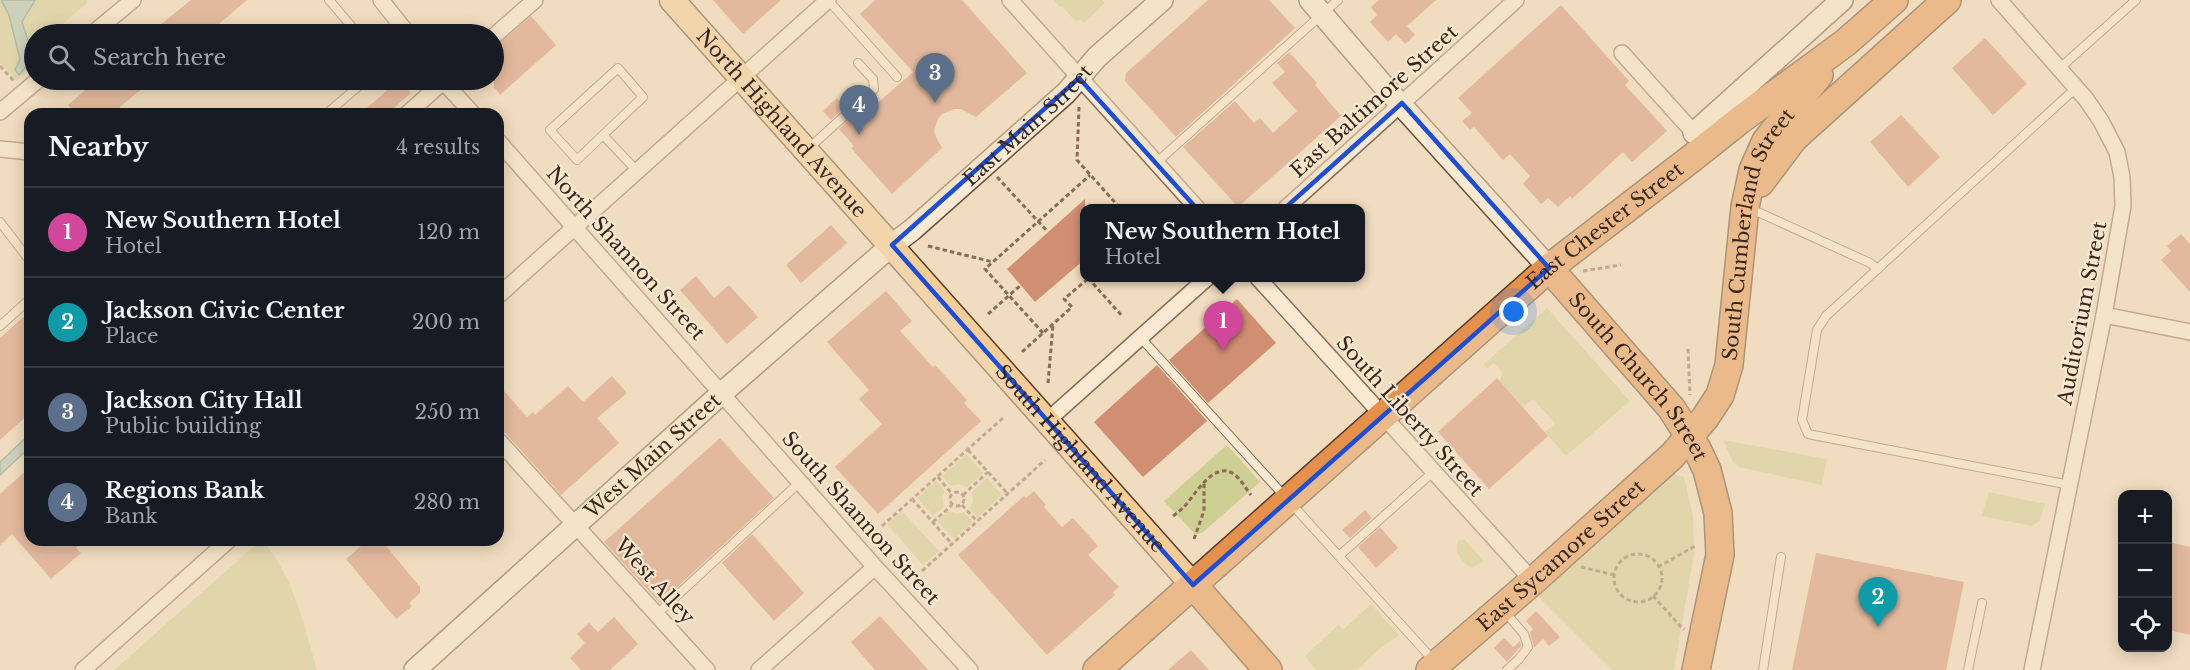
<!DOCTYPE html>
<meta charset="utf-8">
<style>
:root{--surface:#171b24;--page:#20242c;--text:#f1f3f6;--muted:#9ea1a6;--line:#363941;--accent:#0f766e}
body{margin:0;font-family:"Libre Baskerville",serif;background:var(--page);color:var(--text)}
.controls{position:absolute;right:18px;bottom:18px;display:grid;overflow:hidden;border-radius:12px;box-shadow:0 3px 15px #0003}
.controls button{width:54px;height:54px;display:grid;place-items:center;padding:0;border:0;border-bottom:2px solid var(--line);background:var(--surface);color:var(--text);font:30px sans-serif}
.you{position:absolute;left:1514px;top:312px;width:21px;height:21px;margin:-15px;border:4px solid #fff;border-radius:50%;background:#1a73e8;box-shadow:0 0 0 9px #1a73e833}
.badge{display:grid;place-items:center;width:39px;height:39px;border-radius:50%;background:var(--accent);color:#fff;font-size:20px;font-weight:700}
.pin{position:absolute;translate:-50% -50px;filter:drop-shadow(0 2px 3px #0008)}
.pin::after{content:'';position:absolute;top:32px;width:21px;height:18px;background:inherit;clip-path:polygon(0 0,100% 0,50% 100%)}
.popup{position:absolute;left:1080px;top:204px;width:285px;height:78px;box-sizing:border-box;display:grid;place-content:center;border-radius:12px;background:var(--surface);filter:drop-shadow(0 2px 4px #0005);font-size:20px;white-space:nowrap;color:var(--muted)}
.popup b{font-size:22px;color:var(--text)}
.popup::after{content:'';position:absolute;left:50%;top:100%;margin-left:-12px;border:12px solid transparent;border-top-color:var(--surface)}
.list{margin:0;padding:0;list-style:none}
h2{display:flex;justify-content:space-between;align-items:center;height:78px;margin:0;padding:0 24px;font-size:26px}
h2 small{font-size:20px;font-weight:400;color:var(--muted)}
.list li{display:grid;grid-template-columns:39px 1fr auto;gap:18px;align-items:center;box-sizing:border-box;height:90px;padding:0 24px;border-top:2px solid var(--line)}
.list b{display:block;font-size:22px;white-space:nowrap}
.list p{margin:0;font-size:20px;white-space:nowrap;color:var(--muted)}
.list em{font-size:20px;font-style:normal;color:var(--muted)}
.icon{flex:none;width:33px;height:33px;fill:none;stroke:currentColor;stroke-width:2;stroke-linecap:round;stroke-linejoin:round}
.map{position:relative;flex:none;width:2190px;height:670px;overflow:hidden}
.search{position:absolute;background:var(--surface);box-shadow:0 3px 15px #0003;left:24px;top:24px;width:480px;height:66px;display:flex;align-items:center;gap:15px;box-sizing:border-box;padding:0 21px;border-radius:33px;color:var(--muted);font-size:22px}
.panel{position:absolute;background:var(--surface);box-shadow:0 3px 15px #0003;left:24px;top:108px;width:480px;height:438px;border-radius:18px}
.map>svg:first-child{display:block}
.green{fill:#cecf93}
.water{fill:#a3c2b5;stroke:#699082;stroke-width:1.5}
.building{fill:#d08f73}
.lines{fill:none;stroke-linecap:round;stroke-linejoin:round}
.lane-casing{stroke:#8a6c57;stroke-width:10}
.street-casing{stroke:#8a6c57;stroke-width:18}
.secondary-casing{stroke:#6b4d3a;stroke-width:24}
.primary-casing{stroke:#573b2b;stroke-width:27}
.highway-casing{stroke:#573b2b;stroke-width:30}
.path{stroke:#8a6c57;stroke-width:3;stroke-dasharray:4.5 3;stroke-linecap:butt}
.lane{stroke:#faead3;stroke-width:8}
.street{stroke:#faead3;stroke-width:15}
.secondary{stroke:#faead3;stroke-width:21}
.primary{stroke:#f6cd95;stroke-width:24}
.highway{stroke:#e5904b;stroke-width:27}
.marked{fill:none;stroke:#1d4ed8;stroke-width:4.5;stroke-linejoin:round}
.labels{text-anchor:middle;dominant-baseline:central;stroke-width:4.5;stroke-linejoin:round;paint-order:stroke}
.street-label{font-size:20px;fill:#39271c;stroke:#f7e7cf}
</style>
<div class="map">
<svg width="2190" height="670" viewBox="0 0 2190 670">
<rect width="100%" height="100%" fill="#f0dcbf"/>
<g class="green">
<polygon points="0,0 86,0 88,2 51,34 34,34 34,65 17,81 0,63"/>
<polygon points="1054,0 1102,0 1105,3 1084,23 1080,19 1076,22 1062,6 1060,7"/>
<polygon points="1547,308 1630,401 1566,456 1545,432 1555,423 1533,399 1523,407 1500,382 1502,372 1494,363 1487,368 1484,364"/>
<polygon points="1723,440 1827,459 1822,485 1738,467 1733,462"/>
<polygon points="1227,445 1260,482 1202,533 1195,534 1164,501"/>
<polygon points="966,454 983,473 967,487 958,484 951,486 942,476"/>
<polygon points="1674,474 1684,477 1693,515 1694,554 1674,670 1612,670 1536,594"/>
<polygon points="987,478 1002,495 978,517 970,509 973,501 972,492"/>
<polygon points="936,481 945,491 942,498 944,507 933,516 917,498"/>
<polygon points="1989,492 2045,504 2040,521 2032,526 1982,516"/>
<polygon points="902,511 939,551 923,565 887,524"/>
<polygon points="948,511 957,514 964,512 973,522 954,539 937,521"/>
<path d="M1464,539L1484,561L1471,568C1462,562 1452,550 1459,540Z"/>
<path d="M260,541H263C294,577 304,625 317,670H114Z"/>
<polygon points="1371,604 1399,635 1378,650 1357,670 1316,670 1305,656 1338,625 1343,630"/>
</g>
<g class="water">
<path d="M1,0H35L22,22C29,46 39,55 19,75L15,70L20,59L9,15Z"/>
<polygon points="30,434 30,447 0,475 0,462"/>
</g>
<g class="building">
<polygon points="191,0 247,0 207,34 199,27 190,34 149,34"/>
<polygon points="713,0 781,0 743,34"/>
<polygon points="875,0 962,0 1027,73 976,117 961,109 954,109 942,114 938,119 934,131 936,137 942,148 892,194 851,148 854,146 839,129 853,116 857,121 913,72 860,14"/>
<polygon points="1208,0 1269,0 1295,28 1176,137 1125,81 1126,73"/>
<polygon points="1379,0 1436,0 1407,26 1415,35 1405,44 1396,34 1388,42 1370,22 1377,15 1371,7"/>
<polygon points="1561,5 1629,81 1625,85 1667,131 1632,162 1623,152 1572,199 1570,196 1558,207 1548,198 1541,204 1523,184 1530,176 1510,154 1503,160 1474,127 1470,130 1462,121 1472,113 1458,98"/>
<polygon points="531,16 556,45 500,95 494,87 494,48"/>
<polygon points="1985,38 2027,84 1993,115 1952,68"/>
<polygon points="1289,52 1317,83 1315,85 1341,116 1238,207 1183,147 1235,101 1254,123 1260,118 1273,133 1297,111 1272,83 1285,72 1277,63"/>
<polygon points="97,80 152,80 112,114 76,114 68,105"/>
<polygon points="399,80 411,93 387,114 360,114"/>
<polygon points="837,98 845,107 831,120 823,111"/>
<polygon points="1901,115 1940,157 1908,187 1870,142"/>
<polygon points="1085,199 1085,259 1035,302 1007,269"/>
<polygon points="831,225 847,243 801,283 786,265"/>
<polygon points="2181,234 2190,244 2190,292 2161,260 2171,251 2167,246"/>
<polygon points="696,276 714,298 729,285 758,317 727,344 680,290"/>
<polygon points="886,291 912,321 900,331 933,367 935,365 967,400 964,403 981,421 878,514 835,467 882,424 859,399 869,390 827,342"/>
<polygon points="1237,299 1276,343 1208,403 1169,360"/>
<polygon points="30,311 30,413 0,440 0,338"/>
<polygon points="1157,365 1207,421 1143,477 1094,422"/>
<polygon points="612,376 627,393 597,418 619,443 561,495 498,425 498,384 527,417 533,412 535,415 568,386 583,402"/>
<polygon points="1497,378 1548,436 1489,489 1438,432"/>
<polygon points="720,438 774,498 660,603 604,542"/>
<polygon points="30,467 30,540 85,540 76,548 81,553 51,579 12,534 0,545 0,494"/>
<polygon points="1034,491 1046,505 1044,507 1062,527 1073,518 1098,546 1088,555 1119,587 1113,592 1115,595 1047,655 958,555 1024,496 1026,498"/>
<polygon points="1365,510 1372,518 1350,538 1342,530"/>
<polygon points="1380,527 1398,548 1376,568 1358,547"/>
<polygon points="752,534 804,593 774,621 722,563"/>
<polygon points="368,540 381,540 420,587 420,593 409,603 412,606 396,619 346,559"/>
<polygon points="2168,542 2190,547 2190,635 2168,630"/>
<polygon points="1816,553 1964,582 1946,670 1792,670"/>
<polygon points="1536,611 1560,637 1549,646 1543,639 1534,648 1530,632 1533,629 1526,621"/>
<polygon points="880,616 917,657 928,670 875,670 851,642"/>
<polygon points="614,617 638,644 610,670 581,670 570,658 585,643 577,634 589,623 598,632"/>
<polygon points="1504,638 1513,647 1520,641 1521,646 1507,662 1494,648"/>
<polygon points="1191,650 1209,670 1168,670"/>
</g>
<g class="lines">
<defs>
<g id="lane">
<polyline points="329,0 358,34"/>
<polyline points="828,0 897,77"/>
<polyline points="391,34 401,26"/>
<polyline points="2060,68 2136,0"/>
<polyline points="326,114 366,80"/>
<polyline points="603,135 577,160 550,130 618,68 643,97 603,135 637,171"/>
<polyline points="808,149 874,89 873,79 858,63"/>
<polyline points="1156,163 1338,0"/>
<polyline points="1749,208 1870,263 1878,269"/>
<polyline points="0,222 30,261"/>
<polyline points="0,326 30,299"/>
<polyline points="1140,337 1434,661"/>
<polyline points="2070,485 1808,434 1802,420 1817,330 1826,316 2077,87"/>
<polyline points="1339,556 1433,472"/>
<polyline points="1505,612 1524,634 1528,647 1519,659 1507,670"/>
<polyline points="657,614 800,482"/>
<polyline points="1763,670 1781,557"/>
<polyline points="1968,670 1982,603"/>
</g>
<g id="street">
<polyline points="381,0 408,34"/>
<polyline points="1010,0 1197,208"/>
<polyline points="1999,0 2086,99 2101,121 2117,152 2122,177 2123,206 2104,315 2032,670"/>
<polyline points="92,34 133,0"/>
<polyline points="494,36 535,0"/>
<polyline points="1622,53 1694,133"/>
<polyline points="442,80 473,114"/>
<polyline points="0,112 38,80"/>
<polyline points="407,114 445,80"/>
<polyline points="498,141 875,567 970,670"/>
<polyline points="0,149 30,152"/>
<polyline points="1286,208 1516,0"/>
<polyline points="1258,278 1533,581"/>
<polyline points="498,296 828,0"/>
<polyline points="2104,315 2190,332"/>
<polyline points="1048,420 1207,278"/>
<polyline points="498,440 707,670"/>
<polyline points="83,670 229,540"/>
<polyline points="759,670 875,567"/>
</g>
<g id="secondary">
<polyline points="1310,0 1383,85 1549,268"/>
<polyline points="1694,133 1842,0"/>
<path id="s1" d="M415,670L722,393L892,245L912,230L1066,93L1097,57L1162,0"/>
</g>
<g id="primary">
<path id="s2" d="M672,0L1193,585"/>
</g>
<g id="highway">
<polyline points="1760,183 1794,138 1947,0"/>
<path id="s3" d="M1549,268L1672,409L1697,449L1707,470L1718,513L1720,555L1696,670"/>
<polyline points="1193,585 1268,670"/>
<path id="s4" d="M1097,670L1549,268L1692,158L1740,120L1845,43L1894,0"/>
<path id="s5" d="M1430,670L1533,581L1672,456L1705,418L1720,395L1729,365L1745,207L1753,170L1766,141L1819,75"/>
</g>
</defs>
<use href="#lane" class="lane-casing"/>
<use href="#street" class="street-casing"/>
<use href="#secondary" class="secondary-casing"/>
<use href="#primary" class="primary-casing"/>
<use href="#highway" class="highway-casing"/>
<g class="path">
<polyline points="0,66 15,82"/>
<polyline points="1079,107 1077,160 1120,208"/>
<polyline points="997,177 1047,231"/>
<polyline points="928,246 993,262"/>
<polyline points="1583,271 1621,265"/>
<polyline points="1088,278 1123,317"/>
<polyline points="988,314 1021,285"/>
<polyline points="1043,333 985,269 1090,175"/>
<polyline points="1688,349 1690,395"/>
<polyline points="1022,352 1072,307 1064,299 1089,278"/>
<polyline points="1048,383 1053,325"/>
<polyline points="968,450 1008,494"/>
<polyline points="938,477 952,494"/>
<circle cx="957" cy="499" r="7"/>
<polyline points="963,495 988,472"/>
<polyline points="912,499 952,544"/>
<polyline points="962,505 977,521"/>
<path d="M1173,516C1177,513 1181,510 1184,507C1194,496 1213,462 1232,473C1240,477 1246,489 1251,495"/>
<polyline points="933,522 952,505"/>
<polyline points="882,526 1005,416"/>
<polyline points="1194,539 1204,511 1204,483"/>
<circle cx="1638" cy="578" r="24"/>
<polyline points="1581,567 1614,575"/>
<polyline points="1658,567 1697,545"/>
<polyline points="922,571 1045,460"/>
<polyline points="1653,596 1684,630"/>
</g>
<use href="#lane" class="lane"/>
<use href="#street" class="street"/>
<use href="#secondary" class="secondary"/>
<use href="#primary" class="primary"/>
<use href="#highway" class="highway"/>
</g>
<path d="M0 0H2190V670H0ZM1079,78L1236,252L1402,103L1549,268L1193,585L892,245Z" fill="#f0dcbf" fill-opacity=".55" fill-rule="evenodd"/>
<path class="marked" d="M1079,78L1236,252L1402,103L1549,268L1193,585L892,245Z"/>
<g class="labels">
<g class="street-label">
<text transform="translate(1374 101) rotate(-42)">East Baltimore Street</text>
<text stroke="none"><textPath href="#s2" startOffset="165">North Highland Avenue</textPath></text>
<text stroke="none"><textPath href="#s1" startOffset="820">East Main Street</textPath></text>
<text stroke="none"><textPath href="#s4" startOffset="675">East Chester Street</textPath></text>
<text stroke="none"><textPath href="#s5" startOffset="568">South Cumberland Street</textPath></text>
<text transform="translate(626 253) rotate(48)">North Shannon Street</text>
<text transform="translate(2082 313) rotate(-79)">Auditorium Street</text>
<text stroke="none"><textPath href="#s3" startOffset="141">South Church Street</textPath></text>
<text transform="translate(1410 416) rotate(48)">South Liberty Street</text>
<text stroke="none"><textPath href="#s1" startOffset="320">West Main Street</textPath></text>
<text stroke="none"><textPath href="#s2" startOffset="614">South Highland Avenue</textPath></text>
<text transform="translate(861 518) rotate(48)">South Shannon Street</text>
<text stroke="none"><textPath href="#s5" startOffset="174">East Sycamore Street</textPath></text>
<text transform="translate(655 581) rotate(48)">West Alley</text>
</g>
</g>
</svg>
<div class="controls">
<button>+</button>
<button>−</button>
<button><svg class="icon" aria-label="locate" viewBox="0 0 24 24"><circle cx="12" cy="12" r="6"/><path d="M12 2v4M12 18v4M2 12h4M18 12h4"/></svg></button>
</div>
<div class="you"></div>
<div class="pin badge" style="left:1223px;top:351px;background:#d1479c">1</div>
<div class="popup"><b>New Southern Hotel</b>Hotel</div>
<div class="pin badge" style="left:1878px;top:627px;background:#0f9aa8">2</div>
<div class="pin badge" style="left:935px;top:103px;background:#5c6f8a">3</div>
<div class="pin badge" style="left:859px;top:135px;background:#5c6f8a">4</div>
<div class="search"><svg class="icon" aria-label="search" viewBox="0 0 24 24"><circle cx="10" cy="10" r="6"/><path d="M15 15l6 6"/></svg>Search here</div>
<section class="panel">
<h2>Nearby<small>4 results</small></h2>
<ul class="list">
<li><span class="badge" style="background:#d1479c">1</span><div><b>New Southern Hotel</b><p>Hotel</p></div><em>120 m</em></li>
<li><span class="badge" style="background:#0f9aa8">2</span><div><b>Jackson Civic Center</b><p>Place</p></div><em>200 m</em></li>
<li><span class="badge" style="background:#5c6f8a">3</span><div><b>Jackson City Hall</b><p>Public building</p></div><em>250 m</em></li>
<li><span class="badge" style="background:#5c6f8a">4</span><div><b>Regions Bank</b><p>Bank</p></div><em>280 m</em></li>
</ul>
</section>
</div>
